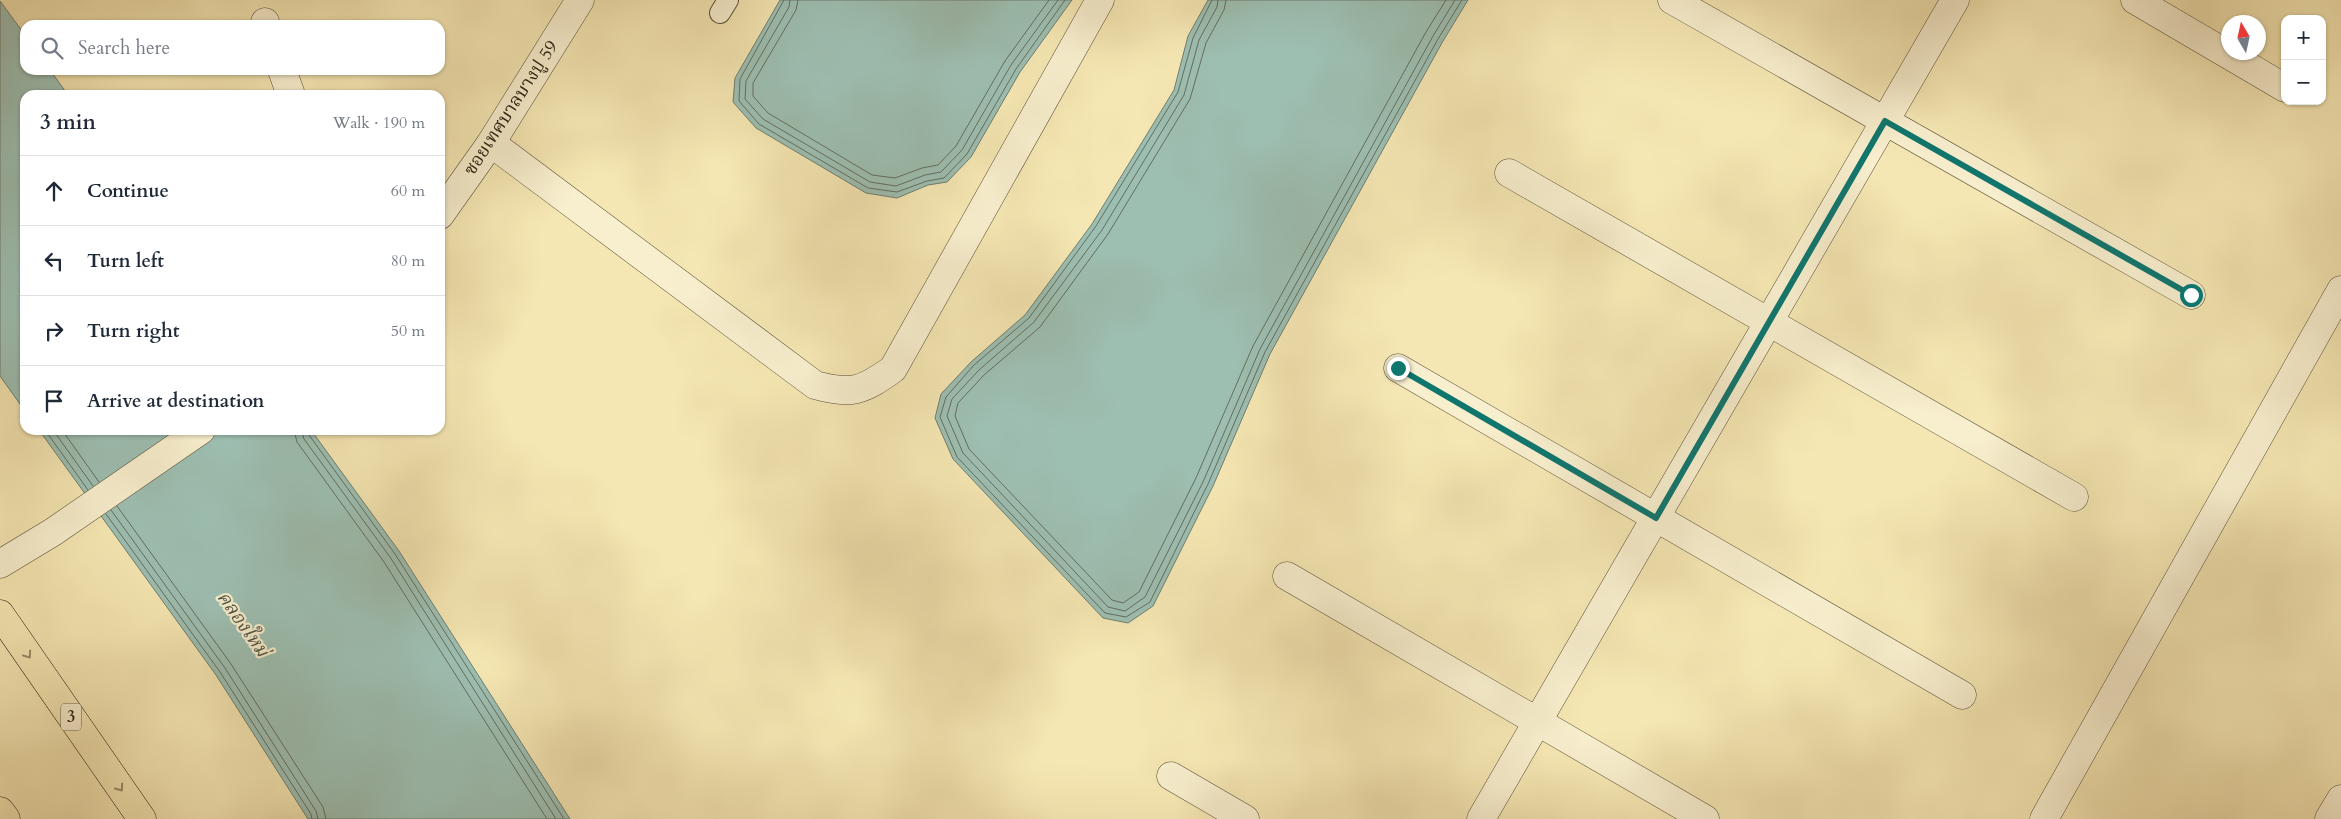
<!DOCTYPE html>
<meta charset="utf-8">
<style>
:root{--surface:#fff;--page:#f2f2f3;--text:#1f2937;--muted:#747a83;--line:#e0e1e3}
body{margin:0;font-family:Cardo,"Noto Serif Thai",serif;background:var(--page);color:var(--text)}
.controls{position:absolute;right:15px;top:15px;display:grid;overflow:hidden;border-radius:10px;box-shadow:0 1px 4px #0004}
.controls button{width:45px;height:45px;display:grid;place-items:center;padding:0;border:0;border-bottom:1px solid var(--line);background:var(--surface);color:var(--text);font:25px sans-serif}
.compass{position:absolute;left:2221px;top:15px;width:45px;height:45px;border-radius:50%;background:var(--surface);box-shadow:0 1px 4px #0004;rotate:351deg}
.stop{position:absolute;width:15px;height:15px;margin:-11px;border:4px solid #0f766e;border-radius:50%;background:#fff}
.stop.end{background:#0f766e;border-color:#fff;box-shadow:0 1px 5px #0008}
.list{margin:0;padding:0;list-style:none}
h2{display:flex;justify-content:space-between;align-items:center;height:65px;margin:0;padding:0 20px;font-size:21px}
h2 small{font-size:16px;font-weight:400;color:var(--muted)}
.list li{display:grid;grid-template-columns:32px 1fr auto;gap:15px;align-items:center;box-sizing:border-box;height:70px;padding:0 20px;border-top:1px solid var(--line)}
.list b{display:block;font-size:19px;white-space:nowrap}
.list em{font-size:16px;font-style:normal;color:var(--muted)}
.icon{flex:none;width:28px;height:28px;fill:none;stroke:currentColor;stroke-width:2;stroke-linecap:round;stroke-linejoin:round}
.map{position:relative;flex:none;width:2341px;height:819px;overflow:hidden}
.search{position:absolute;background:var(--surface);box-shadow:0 1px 4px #0004;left:20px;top:20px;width:425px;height:55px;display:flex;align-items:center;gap:12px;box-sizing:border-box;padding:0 18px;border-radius:15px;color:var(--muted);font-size:19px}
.panel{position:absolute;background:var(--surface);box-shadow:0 1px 4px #0004;left:20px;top:90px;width:425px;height:345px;border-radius:15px}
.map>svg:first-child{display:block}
.water{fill:#9dbfb2;stroke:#6e7e71}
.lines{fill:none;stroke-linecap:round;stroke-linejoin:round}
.shore{stroke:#626e61;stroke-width:1}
.service-casing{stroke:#5b5039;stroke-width:22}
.minor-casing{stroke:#5b5039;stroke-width:29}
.trunk-casing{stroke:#281d10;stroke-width:29}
.service{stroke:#f8efce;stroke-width:20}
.minor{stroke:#f8efce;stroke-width:28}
.trunk{stroke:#f5e7b3;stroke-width:28}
.oneway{stroke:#998c6a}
.route{stroke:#0f766e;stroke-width:6}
.labels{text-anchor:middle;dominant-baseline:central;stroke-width:4.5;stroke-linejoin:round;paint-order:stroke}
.shield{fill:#f8efce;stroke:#665c49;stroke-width:1}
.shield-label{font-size:16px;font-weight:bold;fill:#281d10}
.street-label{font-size:18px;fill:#281d10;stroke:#f8efce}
.water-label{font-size:19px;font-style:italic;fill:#515649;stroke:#f8efce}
</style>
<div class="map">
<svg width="2341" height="819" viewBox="0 0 2341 819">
<rect width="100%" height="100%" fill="#f5e7b3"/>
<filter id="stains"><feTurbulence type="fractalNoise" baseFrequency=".004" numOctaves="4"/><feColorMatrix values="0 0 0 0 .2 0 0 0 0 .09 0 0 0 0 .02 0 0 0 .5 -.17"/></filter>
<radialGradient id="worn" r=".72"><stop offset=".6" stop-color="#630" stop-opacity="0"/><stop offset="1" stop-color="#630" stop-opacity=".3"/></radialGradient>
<g class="water">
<polygon points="780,0 1072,0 1020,72 971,157 947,182 928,185 897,198 866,193 756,128 733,102 735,78"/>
<polygon points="1208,0 1468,0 1443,41 1270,354 1213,486 1153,606 1128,623 1103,618 953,459 935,418 941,394 971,362 1025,315 1092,224 1174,90 1188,36"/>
<polygon points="0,1 25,35 25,70 50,70 68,95 25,95 25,411 0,376"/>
<polygon points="39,430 311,430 399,551 570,819 308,819 216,675"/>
</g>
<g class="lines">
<g class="shore">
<polyline points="784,0 740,79 739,101 759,124 868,188 897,192 927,181 944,178 967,154 1016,69 1065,0"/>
<polyline points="790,0 789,7 746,81 745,99 763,119 870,182 896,186 925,175 941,172 962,150 1011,65 1058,0"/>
<polyline points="798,0 796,10 753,83 753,96 768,113 872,175 895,178 922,168 938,165 956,146 1005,61 1049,0"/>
<polyline points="1212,0 1193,38 1178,92 1096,226 1029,318 974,365 946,397 940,417 957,457 1105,613 1126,617 1150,602 1208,484 1265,352 1438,39 1462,0"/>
<polyline points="1218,0 1217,7 1199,40 1184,95 1102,230 1034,322 979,370 952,399 947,416 963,453 1108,607 1125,611 1145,597 1203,482 1260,349 1433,36 1455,0"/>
<polyline points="1226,0 1224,10 1206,43 1190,99 1108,234 1040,327 984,375 958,403 955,416 969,449 1112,600 1123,603 1139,592 1196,478 1253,346 1426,32 1446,0"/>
<polyline points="45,430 88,490"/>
<polyline points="53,430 93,486"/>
<polyline points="62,430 99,482"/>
<polyline points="294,430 297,442 384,562 547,819"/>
<polyline points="301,430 304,439 390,557 556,819"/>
<polyline points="308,430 309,435 395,554 564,819"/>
<polyline points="117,506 231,664 323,807 326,819"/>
<polyline points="111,510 225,668 316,811 318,819"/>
<polyline points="106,514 220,672 311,814 312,819"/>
</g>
<defs>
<polyline id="service" points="720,13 728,0"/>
<g id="minor">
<polyline points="1672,0 2191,295"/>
<polyline points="2135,0 2285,88"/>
<polyline points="265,22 266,25"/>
<polyline points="282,70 291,95"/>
<path d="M491,143L815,385C853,395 862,391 893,369L1100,0"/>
<polyline points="1509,173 2074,497"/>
<polyline points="440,215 491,143 580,0"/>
<polyline points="1398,368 1962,695"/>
<polyline points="0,564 53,532 201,430"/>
<polyline points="1287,576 1705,819"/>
<polyline points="1171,776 1245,819"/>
<polyline points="1481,819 1955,0"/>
<polyline points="2044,819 2341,290"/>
<polyline points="2329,819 2341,799"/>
</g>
<g id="trunk">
<polyline points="0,614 142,819"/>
<polyline points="0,811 6,819"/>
</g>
</defs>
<use href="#service" class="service-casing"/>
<use href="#minor" class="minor-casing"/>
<use href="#trunk" class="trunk-casing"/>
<use href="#service" class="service"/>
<use href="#minor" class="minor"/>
<use href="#trunk" class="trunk"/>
</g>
<defs><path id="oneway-chevron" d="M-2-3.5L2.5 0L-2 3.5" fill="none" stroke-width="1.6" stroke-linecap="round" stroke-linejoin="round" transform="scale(1.25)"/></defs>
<g class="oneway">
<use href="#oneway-chevron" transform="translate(28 655) rotate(55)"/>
<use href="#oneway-chevron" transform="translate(120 788) rotate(55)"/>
</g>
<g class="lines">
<polyline class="route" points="1398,368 1656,518 1885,121 2191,295"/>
</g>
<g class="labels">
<rect class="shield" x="61" y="703.5" width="20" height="27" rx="4"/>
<g class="shield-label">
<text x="71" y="717">3</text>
</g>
<g class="street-label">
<text transform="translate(511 108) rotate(-57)">ซอยเทศบาลบางปู 59</text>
</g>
<g class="water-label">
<text transform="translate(243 624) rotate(55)">คลองใหม่</text>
</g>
</g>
<rect width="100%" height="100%" filter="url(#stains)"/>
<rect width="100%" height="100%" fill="url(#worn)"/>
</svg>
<div class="controls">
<button>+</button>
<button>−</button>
</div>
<svg class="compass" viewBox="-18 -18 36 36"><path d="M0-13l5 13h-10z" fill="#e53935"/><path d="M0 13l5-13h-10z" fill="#747a83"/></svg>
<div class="stop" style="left:2191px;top:295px"></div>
<div class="stop end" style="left:1398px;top:368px"></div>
<div class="search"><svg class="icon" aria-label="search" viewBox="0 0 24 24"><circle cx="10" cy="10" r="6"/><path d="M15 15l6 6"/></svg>Search here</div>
<section class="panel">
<h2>3 min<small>Walk · 190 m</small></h2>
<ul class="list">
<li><svg class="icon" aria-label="ahead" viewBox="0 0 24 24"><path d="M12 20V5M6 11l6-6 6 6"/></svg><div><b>Continue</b></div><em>60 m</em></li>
<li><svg class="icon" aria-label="left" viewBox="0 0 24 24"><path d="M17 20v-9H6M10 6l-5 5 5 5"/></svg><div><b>Turn left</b></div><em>80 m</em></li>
<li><svg class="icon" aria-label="right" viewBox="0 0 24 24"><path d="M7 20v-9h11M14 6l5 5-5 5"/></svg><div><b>Turn right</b></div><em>50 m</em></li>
<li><svg class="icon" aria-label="arrive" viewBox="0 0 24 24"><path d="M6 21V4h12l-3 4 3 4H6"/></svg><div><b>Arrive at destination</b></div></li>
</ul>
</section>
</div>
